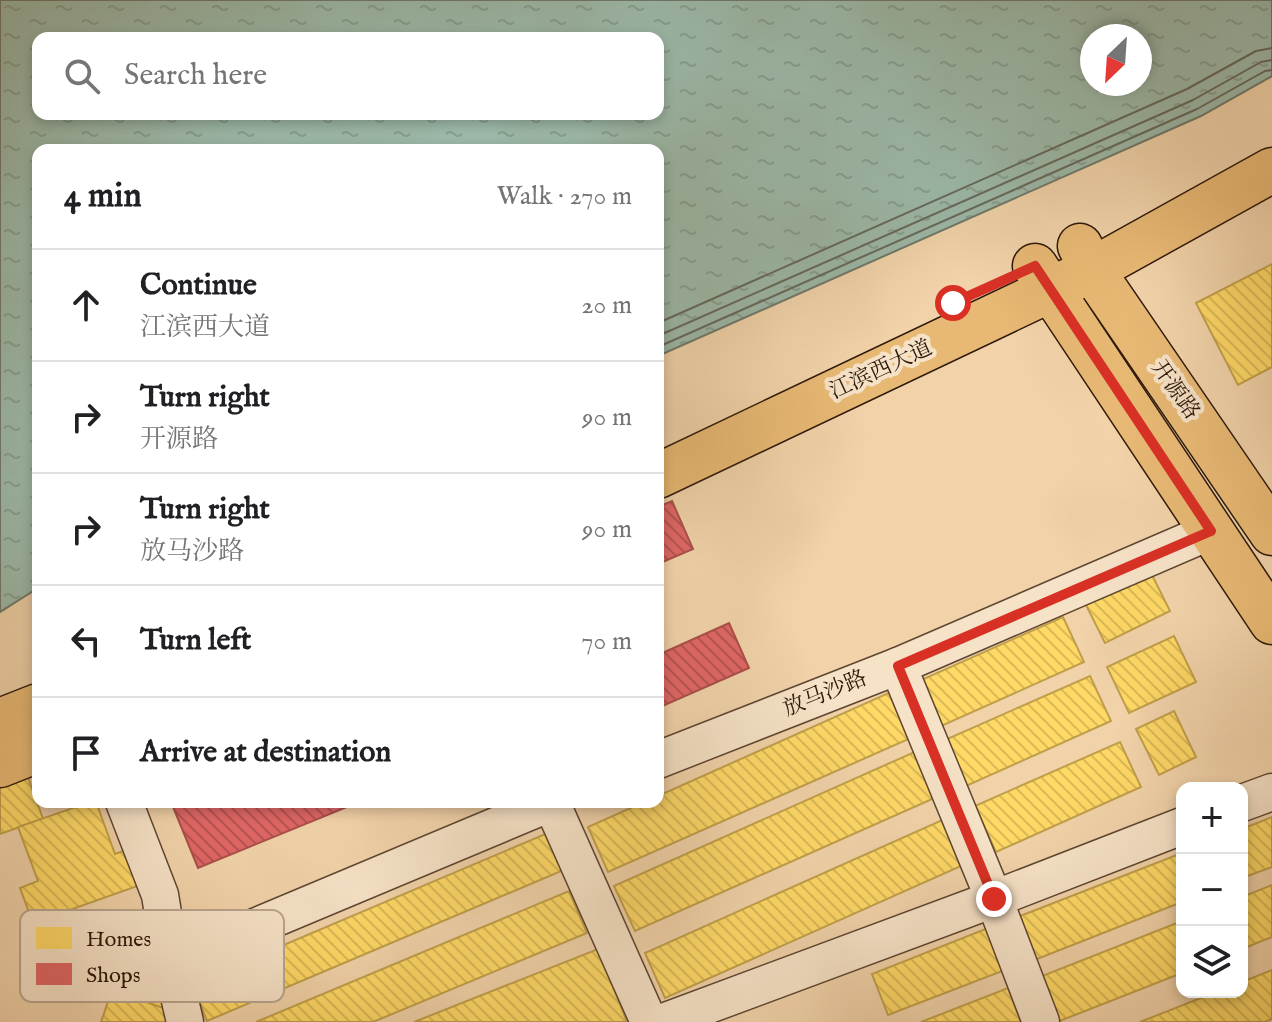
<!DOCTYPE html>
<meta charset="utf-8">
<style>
:root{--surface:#fff;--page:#f6f6f6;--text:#202124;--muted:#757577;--line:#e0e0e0}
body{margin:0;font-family:"IM FELL English","Noto Serif SC",serif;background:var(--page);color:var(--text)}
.controls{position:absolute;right:24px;bottom:24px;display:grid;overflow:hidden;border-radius:16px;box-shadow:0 4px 12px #0003}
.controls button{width:72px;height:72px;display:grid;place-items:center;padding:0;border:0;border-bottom:2px solid var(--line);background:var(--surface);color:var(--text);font:40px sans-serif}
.compass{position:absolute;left:1080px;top:24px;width:72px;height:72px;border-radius:50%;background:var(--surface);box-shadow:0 4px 12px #0003;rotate:205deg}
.stop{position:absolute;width:24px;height:24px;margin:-18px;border:6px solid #d93025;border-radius:50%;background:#fff}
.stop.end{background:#d93025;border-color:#fff;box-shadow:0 2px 8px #0008}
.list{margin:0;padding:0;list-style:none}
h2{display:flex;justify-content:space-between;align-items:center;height:104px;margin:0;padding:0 32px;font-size:34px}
h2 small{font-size:26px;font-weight:400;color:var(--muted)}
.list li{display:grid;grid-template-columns:52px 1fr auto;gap:24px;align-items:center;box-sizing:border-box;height:112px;padding:0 32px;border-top:2px solid var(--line)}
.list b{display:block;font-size:30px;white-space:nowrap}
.list p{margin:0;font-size:26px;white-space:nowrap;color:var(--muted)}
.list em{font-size:26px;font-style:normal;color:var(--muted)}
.icon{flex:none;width:44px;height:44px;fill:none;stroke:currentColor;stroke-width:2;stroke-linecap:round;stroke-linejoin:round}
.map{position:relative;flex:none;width:1272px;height:1022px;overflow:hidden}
.search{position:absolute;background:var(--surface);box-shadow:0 4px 12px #0003;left:32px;top:32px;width:632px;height:88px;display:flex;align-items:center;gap:20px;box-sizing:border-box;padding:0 28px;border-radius:16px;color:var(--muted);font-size:30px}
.panel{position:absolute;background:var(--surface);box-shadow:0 4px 12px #0003;left:32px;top:144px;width:632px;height:664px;border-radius:16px}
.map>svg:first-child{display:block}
.water{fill:url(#water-ripples);stroke:#6f7869;stroke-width:2;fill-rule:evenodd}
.homes{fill:url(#homes-back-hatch);stroke:#c09f4a;stroke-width:2}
.shops{fill:url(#shops-back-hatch);stroke:#aa4f4a;stroke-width:2}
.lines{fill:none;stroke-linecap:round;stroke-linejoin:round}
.shore{stroke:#646859;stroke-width:2}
.minor-casing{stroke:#5e4632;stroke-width:39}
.major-casing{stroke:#2d180a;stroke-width:47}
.minor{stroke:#f6e2c7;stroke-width:36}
.major{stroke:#e8b974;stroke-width:44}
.route{stroke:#d93025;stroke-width:10}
.labels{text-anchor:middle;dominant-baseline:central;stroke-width:8;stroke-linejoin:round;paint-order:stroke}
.street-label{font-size:22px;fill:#2d180a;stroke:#f6e2c7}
.key{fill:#f6e2c7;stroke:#baa58e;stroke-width:2}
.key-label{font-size:22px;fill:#2d180a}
</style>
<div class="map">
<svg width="1272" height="1022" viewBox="0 0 1272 1022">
<defs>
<pattern id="water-ripples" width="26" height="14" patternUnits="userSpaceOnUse" patternTransform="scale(2)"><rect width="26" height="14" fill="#9bb8a8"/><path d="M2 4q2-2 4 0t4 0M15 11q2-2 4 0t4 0" fill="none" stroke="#869d8f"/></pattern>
<pattern id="homes-back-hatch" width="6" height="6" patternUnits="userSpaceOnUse" patternTransform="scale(2)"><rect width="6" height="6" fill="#ffd966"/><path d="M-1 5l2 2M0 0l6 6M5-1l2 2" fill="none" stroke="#dbba57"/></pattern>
<pattern id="shops-back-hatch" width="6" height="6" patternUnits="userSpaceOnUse" patternTransform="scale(2)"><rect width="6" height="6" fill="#e06666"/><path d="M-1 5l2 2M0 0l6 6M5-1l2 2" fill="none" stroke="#b65352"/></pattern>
</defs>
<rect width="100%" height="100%" fill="#f1d2a9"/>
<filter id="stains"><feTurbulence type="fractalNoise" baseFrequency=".0025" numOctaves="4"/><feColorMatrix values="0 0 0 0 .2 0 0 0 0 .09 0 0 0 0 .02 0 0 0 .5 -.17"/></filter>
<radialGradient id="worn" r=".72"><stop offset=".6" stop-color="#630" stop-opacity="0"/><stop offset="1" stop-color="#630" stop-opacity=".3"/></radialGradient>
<path class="water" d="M0,0H1272V76L1201,116L658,356V150H38V588L0,612ZM1092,36H1140V84H1092ZM38,38H658V114H38Z"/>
<g class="homes">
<polygon points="1272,264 1272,367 1238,385 1196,303"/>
<polygon points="1150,571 1170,611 1105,643 1085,603"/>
<polygon points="1063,617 1084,662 939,727 919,681"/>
<polygon points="1174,636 1196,682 1129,713 1107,667"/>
<polygon points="1090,676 1111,721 966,786 945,740"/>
<polygon points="893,691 913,737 608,872 588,827 644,802 658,802 658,796"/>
<polygon points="1174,711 1196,757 1159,775 1136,729"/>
<polygon points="1120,742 1141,787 996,852 975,806"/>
<polygon points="919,750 939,796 635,931 614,886"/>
<polygon points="25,769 43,819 0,834 0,778"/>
<polygon points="90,802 96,802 115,854 134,847 146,883 33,923 20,888 38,881 18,827"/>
<polygon points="949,817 970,862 665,998 645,953"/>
<polygon points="1272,817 1272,867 1242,878 1242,829"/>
<polygon points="550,832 566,869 207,1021 192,984"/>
<polygon points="1182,853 1182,902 1032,961 1015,918"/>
<polygon points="1272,885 1272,937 1242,949 1242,897"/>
<polygon points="569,891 587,933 373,1022 256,1022"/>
<polygon points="1182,921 1182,973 1057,1022 1037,978"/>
<polygon points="988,928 1005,970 888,1015 872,974"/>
<polygon points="160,931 176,1022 142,1022 127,937"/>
<polygon points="598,949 627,1022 414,1022"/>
<polygon points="1272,970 1272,1019 1265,1022 1140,1022 1216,992 1242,992 1242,982"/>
<polygon points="1008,988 1021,1022 921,1022"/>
<polygon points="112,990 172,1011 168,1022 101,1022"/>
</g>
<g class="shops">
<polygon points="672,501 693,549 658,564 658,507"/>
<polygon points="729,623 749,668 658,708 658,655"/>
<polygon points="171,802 359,802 198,868"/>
</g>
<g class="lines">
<g class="shore">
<polyline points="658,323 1187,89 1256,51 1272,48"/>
<polyline points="658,336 1193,100 1261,62 1272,60"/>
<polyline points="658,347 1197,109 1265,71 1272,70"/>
</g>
<defs>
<g id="minor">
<polyline points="898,666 994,899 1041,1022"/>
<polyline points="658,760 898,666 1211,531"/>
<polyline points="124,802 160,895 171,962 185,1022"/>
<polyline points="551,802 649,1022"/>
<polyline points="1242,803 1272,792"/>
<polyline points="171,962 553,802"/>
<polyline points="663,1022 994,899 1182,826"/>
</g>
<g id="major">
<polyline points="1080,246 1092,270 1272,533"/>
<polyline points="1035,266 1272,622"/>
<polyline points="658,476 1092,270 1272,170"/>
<polyline points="0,721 38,706"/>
<polyline points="0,765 38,750"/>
</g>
</defs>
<use href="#minor" class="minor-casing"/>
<use href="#major" class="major-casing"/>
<use href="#minor" class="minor"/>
<use href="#major" class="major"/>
</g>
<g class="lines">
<polyline class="route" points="953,303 1035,266 1211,531 898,666 994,899"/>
</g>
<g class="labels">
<g class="street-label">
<text transform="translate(881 370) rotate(-25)">江滨西大道</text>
<text transform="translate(1175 390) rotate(55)">开源路</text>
<text transform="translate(825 694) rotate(-22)">放马沙路</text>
</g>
</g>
<rect x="20" y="910" width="264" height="92" rx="12" class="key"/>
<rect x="36" y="927" width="36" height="22" fill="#ffd966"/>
<rect x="36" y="963" width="36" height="22" fill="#e06666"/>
<g class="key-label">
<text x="86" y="946">Homes</text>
<text x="86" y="982">Shops</text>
</g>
<rect width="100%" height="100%" filter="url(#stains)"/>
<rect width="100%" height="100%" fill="url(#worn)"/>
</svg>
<div class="controls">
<button>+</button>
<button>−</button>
<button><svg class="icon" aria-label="layers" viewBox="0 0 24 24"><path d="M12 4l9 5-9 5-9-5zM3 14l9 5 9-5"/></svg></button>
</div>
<svg class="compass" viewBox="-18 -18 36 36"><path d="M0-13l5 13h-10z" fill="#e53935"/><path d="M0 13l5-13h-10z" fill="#757577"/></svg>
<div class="stop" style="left:953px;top:303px"></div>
<div class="stop end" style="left:994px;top:899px"></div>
<div class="search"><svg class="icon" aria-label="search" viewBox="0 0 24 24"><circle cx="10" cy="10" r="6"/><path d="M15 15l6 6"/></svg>Search here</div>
<section class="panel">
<h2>4 min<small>Walk · 270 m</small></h2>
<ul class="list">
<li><svg class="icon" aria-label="ahead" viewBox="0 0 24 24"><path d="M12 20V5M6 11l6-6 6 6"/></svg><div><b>Continue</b><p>江滨西大道</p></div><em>20 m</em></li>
<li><svg class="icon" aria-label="right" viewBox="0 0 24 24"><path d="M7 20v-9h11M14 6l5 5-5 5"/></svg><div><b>Turn right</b><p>开源路</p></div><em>90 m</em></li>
<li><svg class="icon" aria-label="right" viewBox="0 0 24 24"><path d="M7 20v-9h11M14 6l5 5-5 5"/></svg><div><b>Turn right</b><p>放马沙路</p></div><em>90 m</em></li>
<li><svg class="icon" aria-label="left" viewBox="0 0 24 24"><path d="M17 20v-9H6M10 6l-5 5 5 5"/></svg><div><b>Turn left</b></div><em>70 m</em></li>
<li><svg class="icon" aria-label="arrive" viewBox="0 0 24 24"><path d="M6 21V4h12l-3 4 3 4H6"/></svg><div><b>Arrive at destination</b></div></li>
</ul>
</section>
</div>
